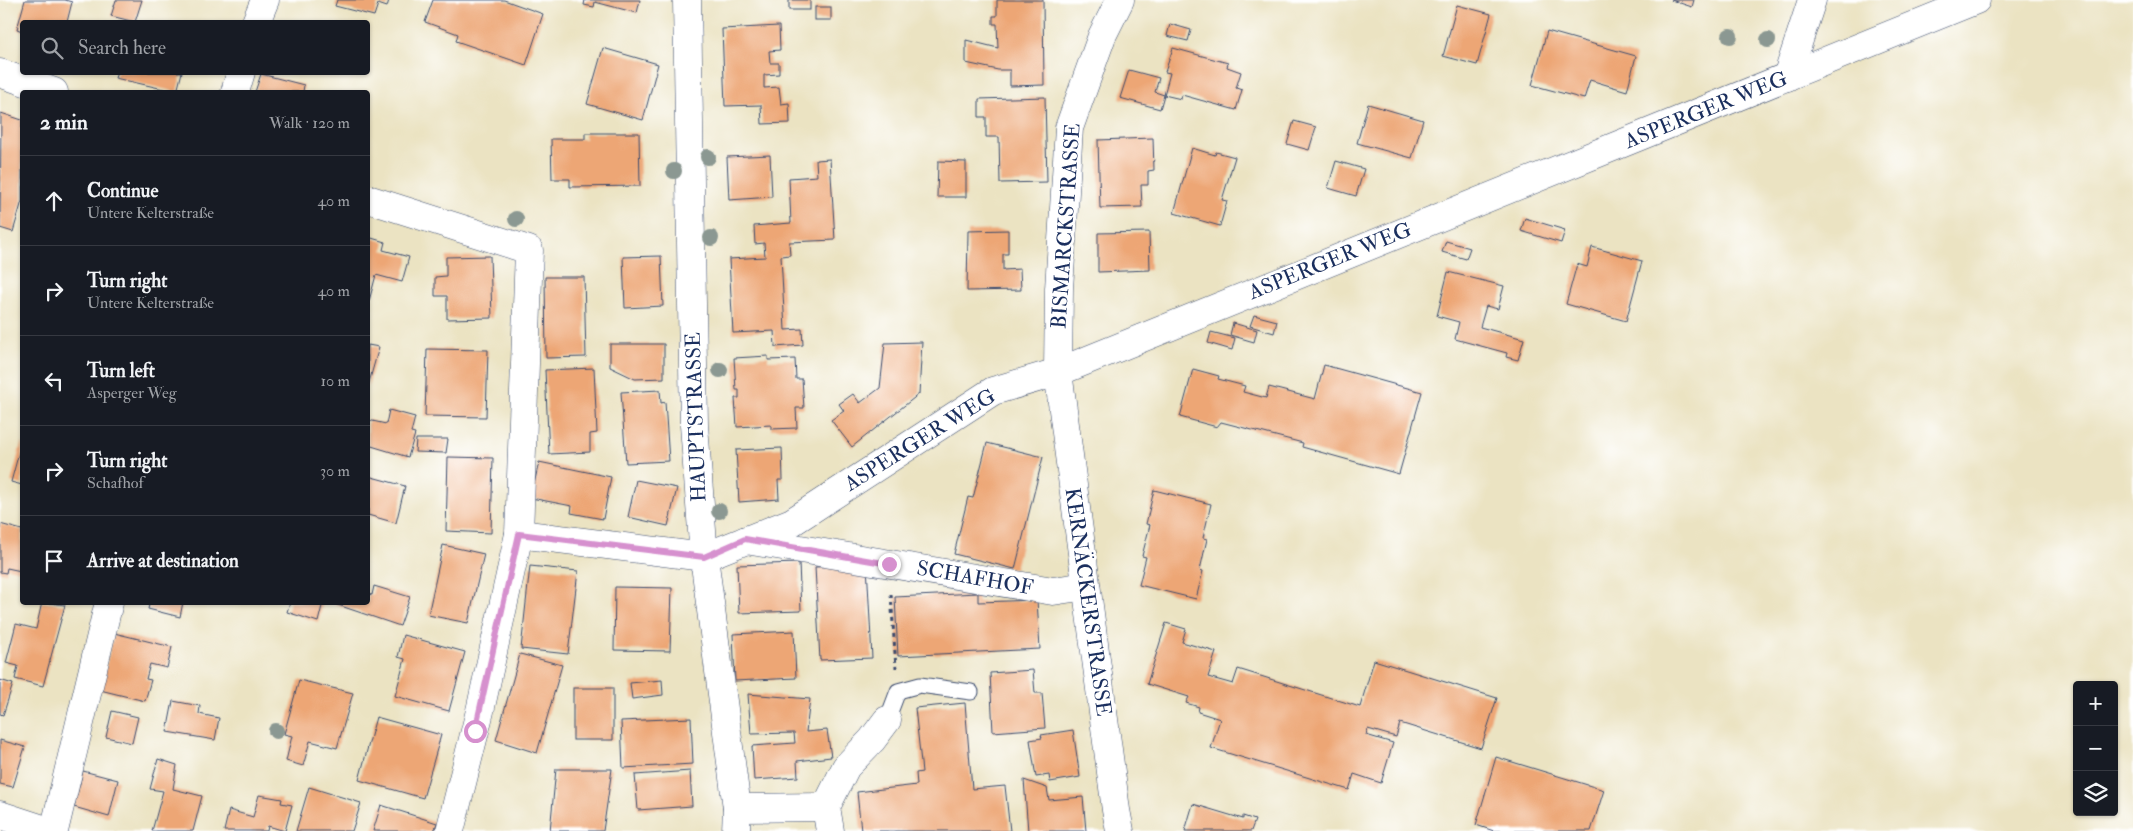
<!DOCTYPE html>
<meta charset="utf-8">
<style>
:root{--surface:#171b24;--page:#242831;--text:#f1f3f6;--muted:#9ea1a6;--line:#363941}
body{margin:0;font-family:"IM FELL Double Pica",serif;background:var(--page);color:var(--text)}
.controls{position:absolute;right:15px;bottom:15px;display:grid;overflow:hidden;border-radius:5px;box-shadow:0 1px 4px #0004}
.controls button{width:45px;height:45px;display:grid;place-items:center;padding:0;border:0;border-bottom:1px solid var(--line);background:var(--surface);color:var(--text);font:25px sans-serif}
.stop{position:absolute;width:15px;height:15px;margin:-11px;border:4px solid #d690ce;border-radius:50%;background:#fff}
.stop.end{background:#d690ce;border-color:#fff;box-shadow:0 1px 5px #0008}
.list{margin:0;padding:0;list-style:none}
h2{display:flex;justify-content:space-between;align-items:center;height:65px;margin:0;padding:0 20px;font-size:21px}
h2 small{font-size:16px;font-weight:400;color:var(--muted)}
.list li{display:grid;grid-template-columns:32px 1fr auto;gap:15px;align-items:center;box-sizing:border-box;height:90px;padding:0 20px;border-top:1px solid var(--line)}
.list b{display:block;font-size:19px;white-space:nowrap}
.list p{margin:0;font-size:16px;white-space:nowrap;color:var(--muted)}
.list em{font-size:16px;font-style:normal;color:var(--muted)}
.icon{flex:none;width:28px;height:28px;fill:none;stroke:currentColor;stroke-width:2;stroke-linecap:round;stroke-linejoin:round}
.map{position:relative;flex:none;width:2133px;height:831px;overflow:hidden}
.search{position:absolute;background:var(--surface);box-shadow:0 1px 4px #0004;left:20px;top:20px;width:350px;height:55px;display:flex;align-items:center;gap:12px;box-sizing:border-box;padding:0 18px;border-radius:5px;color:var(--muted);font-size:19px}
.panel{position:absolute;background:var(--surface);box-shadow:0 1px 4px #0004;left:20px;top:90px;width:350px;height:515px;border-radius:5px}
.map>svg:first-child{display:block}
.building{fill:#eda675}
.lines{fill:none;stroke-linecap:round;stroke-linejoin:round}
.service-casing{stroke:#3a4a6d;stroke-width:17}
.minor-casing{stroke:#3a4a6d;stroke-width:29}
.path{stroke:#3a4a6d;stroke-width:3;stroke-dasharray:4 4;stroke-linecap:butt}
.service{stroke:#fff;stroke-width:15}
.minor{stroke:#fff;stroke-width:28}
.tree{fill:#8b9892}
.route{stroke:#d690ce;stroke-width:6}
.labels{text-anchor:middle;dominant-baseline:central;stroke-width:5;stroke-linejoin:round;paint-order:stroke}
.street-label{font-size:21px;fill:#1b2f5e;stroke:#fff}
</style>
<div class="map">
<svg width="2133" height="831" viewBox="0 0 2133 831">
<rect width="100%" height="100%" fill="#fff"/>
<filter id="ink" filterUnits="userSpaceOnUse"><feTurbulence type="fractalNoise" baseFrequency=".02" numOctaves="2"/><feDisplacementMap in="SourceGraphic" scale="10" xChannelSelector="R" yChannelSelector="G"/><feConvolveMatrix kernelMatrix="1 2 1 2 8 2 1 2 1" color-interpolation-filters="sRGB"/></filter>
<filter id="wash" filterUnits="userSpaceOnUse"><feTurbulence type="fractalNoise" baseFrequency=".0096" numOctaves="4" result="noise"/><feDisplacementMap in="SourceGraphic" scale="20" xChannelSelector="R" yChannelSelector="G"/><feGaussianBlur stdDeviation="1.12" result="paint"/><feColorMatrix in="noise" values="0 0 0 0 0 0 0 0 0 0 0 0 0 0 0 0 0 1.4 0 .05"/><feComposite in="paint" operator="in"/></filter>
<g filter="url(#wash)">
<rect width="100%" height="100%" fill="#ebe3c2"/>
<g id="blocks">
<g class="building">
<polygon points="25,0 65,0 72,2 67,22 22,22 22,31 17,29"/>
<polygon points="116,0 142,0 135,22 111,16"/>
<polygon points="337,0 389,0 387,7 378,4 374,16 335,6"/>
<polygon points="433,0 504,0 543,14 526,65 456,41 458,34 425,22"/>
<polygon points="585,0 640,0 637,13 595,2 594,7 584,5"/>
<rect x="789" y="0" width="21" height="10"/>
<polygon points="997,0 1043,0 1044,85 1010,86 1010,70 998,70 966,63 966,40 998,48 997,24 993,24 993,16 997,16"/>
<polygon points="1671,0 1694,0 1692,7"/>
<polygon points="1457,5 1491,14 1477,65 1443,56"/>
<rect x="815" y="7" width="16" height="13"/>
<polygon points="1170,24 1191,30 1188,41 1167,36"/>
<polygon points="779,26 780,50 769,51 770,63 779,63 779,74 764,75 764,88 779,87 781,104 789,103 790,123 762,124 761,105 725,106 722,29"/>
<polygon points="1547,31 1636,56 1627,91 1590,80 1584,99 1532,85"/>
<polygon points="603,48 658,64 643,120 587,104"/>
<polygon points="1173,48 1228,63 1227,67 1241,72 1236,88 1242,90 1236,110 1182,95 1181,99 1164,95 1170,73 1165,72"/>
<polygon points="1129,70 1159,78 1155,92 1164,95 1160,109 1120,98"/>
<polygon points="117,72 182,72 177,92 115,78"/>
<polygon points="261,74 304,85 303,92 255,92"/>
<polygon points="1045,97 1047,182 1000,183 999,137 986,137 986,117 979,117 979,99"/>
<polygon points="1368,104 1423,120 1412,158 1357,143"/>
<polygon points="1,113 22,120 22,201 13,232 0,228"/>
<polygon points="1294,121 1316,127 1309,150 1287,144"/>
<polygon points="585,133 639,133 640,186 570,187 570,179 552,179 551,139 585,139"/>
<polygon points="1153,138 1154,170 1148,171 1148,185 1141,185 1142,207 1100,208 1098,140"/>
<polygon points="1192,148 1215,155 1216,152 1235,157 1222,200 1227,201 1220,226 1174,213"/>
<polygon points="770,155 772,197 729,200 727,157"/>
<polygon points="830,159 835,240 789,242 790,255 781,256 785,330 802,329 803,345 775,347 774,331 733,333 729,259 765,257 764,243 755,244 754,226 791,223 789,178 817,176 816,160"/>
<polygon points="938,161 966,162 966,197 937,197"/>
<polygon points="1336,161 1364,169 1356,196 1328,188"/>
<polygon points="1525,218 1565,230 1561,243 1521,231"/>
<polygon points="1008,230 1008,254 1003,254 1003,270 1020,269 1021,290 967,291 968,231"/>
<polygon points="1149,232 1150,270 1098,272 1098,233"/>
<polygon points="368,237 385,242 383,250 409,257 402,282 376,275 369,301"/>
<polygon points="1446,241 1470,248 1466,259 1442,252"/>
<polygon points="1592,247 1642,261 1626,321 1566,304 1577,264 1587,267"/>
<polygon points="490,256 492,318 447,319 447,296 435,296 435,277 446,276 446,257"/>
<polygon points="661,256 663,306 625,308 623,257"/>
<polygon points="1448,272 1504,286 1498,309 1486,306 1480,327 1524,339 1518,360 1506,357 1507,353 1455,339 1459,322 1437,316"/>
<polygon points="545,277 584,277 586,357 546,358"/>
<polygon points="1254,315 1277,321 1274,333 1250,326"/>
<polygon points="1233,323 1257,330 1254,342 1230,335"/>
<polygon points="1211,332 1235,338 1232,350 1208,343"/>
<polygon points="922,342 919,394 852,447 831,420 844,411 839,404 853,394 860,403 880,388 885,343"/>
<polygon points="610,344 664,344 664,378 635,379 610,367"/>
<polygon points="368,345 379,347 368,386"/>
<polygon points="427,349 488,350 486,417 425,416"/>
<polygon points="768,356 768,360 795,359 796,379 802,379 804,408 796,408 797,428 771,429 771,425 737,427 735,398 739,398 739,390 736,390 734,358"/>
<polygon points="1324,365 1422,392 1399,474 1302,447 1303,443 1221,422 1217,427 1180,417 1193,369 1219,376 1218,379 1245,386 1243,392 1266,398 1269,387 1315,399"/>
<polygon points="594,368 597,433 590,434 590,452 549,454 545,370"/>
<polygon points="660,390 661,403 665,402 669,461 626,463 621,392"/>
<polygon points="389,410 415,417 411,433 415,434 408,457 368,445 368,420 386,424"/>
<polygon points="416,439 448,439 446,453 415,452"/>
<polygon points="22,441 22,485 11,482"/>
<polygon points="987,443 1043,457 1015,569 954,554 968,497 973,498"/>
<polygon points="782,448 783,480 778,480 779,499 739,502 736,450"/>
<polygon points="448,457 493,458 491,533 446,531"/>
<polygon points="539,462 611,477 603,519 571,513 572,506 531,498"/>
<polygon points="368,476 405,486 396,523 368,515"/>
<polygon points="636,480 677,488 668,526 628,517"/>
<polygon points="1154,490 1211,504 1203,538 1207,539 1200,570 1203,571 1196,599 1139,585 1146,557 1142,556 1150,525 1146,524"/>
<polygon points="0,524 22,530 21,571 7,568 6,573 0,572"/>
<polygon points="443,545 484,554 468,623 428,615"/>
<polygon points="799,563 801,611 739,613 737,565"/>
<polygon points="867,565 872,658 820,660 815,567"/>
<polygon points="530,566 578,571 568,654 521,649"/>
<polygon points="374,586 410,597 400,626 332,603 368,602 368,594 372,595"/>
<polygon points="615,587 672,588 670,651 614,650"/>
<polygon points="978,593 978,602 1037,600 1040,649 898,656 895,597"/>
<polygon points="42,602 65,605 43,686 15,679 18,666 6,663 16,624 36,629"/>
<polygon points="140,602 183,602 180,617 148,609 149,605"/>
<polygon points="290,602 323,602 318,622 287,612"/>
<polygon points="1166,623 1186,629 1182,642 1216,652 1208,677 1233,684 1238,669 1360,707 1374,660 1497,698 1481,748 1400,723 1396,737 1368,729 1366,735 1393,743 1381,783 1354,774 1349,790 1211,748 1220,719 1198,712 1199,707 1186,703 1189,697 1147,684"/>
<polygon points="794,631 796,678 735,681 733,634"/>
<polygon points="114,633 172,647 167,668 150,664 146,679 151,680 145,701 100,690"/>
<polygon points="403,635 465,652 449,711 395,696 405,659 398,657"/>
<polygon points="520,654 562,665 537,753 496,740"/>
<polygon points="1033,670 1035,693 1042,693 1045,728 993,732 990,673"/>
<polygon points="0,680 13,684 3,715 0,714"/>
<polygon points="299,680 353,693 337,748 310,741 303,766 286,761 292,736 284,734"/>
<polygon points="662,680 663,695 632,699 630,683"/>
<rect x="573" y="688" width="40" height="52"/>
<polygon points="748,694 810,699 806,732 827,730 831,757 797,761 798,777 754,780 752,746 795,743 794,733 751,734"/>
<polygon points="173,701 200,706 199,714 219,718 215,740 167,732"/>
<polygon points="965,703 972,789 1005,786 1010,831 861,831 857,792 917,785 916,773 922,772 915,708"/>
<polygon points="112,711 138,717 132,743 106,737"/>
<polygon points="376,717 441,735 423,798 359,780"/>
<polygon points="691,718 693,764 623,768 621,721"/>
<polygon points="1073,730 1080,777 1050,782 1049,775 1036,777 1030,740 1042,738 1041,735"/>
<polygon points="0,740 25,747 13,787 0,784"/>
<polygon points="1496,757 1604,790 1591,831 1494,831 1476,825"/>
<polygon points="158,759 177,765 173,789 202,796 193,831 152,831 163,791 150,789"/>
<polygon points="556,769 612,769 603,831 550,831"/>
<polygon points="83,771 118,780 109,817 74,807"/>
<polygon points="690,771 692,806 638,810 635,775"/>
<polygon points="1024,780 1047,788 1049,800 1083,797 1086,831 1028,831"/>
<polygon points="309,787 361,803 352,831 296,831"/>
<polygon points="259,795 282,799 281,803 292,805 285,831 268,826 267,831 224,831 229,810 253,817"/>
<polygon points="1193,804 1243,819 1243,816 1255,820 1251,831 1185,831"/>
<polygon points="381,805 437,823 434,831 373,831"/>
</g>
</g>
</g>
<g filter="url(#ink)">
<use href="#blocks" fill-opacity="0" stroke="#3a4a6d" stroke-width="1"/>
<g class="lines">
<defs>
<polyline id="service" points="887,720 898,691 920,685 971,692"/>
<g id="minor">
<polyline points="687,0 694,425 704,557 737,808 736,831"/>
<polyline points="1120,0 1102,36 1069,128 1059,289 1058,372 1116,810 1120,831"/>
<polyline points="256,22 265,0"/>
<polyline points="0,73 54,92"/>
<polyline points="1787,77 1812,0"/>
<polyline points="235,92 241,72"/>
<polyline points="368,199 529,250 519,534 480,711 450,831"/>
<polyline points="519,534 704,557"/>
<polyline points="746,540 1053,591 1086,586"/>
<polyline points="704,557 792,522 993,391 1058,372 1976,0"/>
<polyline points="737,808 826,807"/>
<polyline points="0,815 49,831"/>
<polyline points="54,831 109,602"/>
<polyline points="830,831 826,807 846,767 872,740 887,720"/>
</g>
</defs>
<use href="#service" class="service-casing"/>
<use href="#minor" class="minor-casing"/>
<polyline class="path" points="891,594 896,668"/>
<use href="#service" class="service"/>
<use href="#minor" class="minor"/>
</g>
<g class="tree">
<circle cx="1730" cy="36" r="8"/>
<circle cx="1768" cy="40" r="8"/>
<circle cx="708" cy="157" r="8"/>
<circle cx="674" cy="171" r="8"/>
<circle cx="516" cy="219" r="8"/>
<circle cx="711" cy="238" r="8"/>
<circle cx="720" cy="370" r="8"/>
<circle cx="719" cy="511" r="8"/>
<circle cx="276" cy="731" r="8"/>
</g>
</g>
<g class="lines" filter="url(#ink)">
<polyline class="route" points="475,731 519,534 704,557 745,539 889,564"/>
</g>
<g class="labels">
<g class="street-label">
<text transform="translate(1706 110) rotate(-22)">ASPERGER WEG</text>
<text transform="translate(1066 226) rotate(-86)">BISMARCKSTRASSE</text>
<text transform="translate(1330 261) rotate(-22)">ASPERGER WEG</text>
<text transform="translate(696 417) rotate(-92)">HAUPTSTRASSE</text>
<text transform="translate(920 440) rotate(-32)">ASPERGER WEG</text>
<text transform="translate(975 578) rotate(10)">SCHAFHOF</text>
<text transform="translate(1088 602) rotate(82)">KERNÄCKERSTRASSE</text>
</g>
</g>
</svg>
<div class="controls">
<button>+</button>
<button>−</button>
<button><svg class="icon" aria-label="layers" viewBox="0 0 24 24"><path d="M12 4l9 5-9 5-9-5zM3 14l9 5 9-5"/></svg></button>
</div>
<div class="stop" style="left:475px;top:731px"></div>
<div class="stop end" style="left:889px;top:564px"></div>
<div class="search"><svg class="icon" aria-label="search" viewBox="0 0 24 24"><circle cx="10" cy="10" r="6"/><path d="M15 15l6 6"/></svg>Search here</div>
<section class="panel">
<h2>2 min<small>Walk · 120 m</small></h2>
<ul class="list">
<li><svg class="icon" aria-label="ahead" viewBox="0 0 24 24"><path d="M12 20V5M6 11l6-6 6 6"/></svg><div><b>Continue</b><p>Untere Kelterstraße</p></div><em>40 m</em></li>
<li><svg class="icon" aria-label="right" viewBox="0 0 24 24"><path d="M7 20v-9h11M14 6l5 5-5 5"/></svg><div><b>Turn right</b><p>Untere Kelterstraße</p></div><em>40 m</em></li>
<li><svg class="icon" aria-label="left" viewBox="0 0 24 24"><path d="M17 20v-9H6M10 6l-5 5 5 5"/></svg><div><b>Turn left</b><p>Asperger Weg</p></div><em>10 m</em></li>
<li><svg class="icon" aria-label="right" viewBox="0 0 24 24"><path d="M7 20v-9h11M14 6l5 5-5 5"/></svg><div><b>Turn right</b><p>Schafhof</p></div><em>30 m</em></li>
<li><svg class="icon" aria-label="arrive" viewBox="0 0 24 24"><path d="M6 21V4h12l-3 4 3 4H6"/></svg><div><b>Arrive at destination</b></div></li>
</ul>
</section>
</div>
